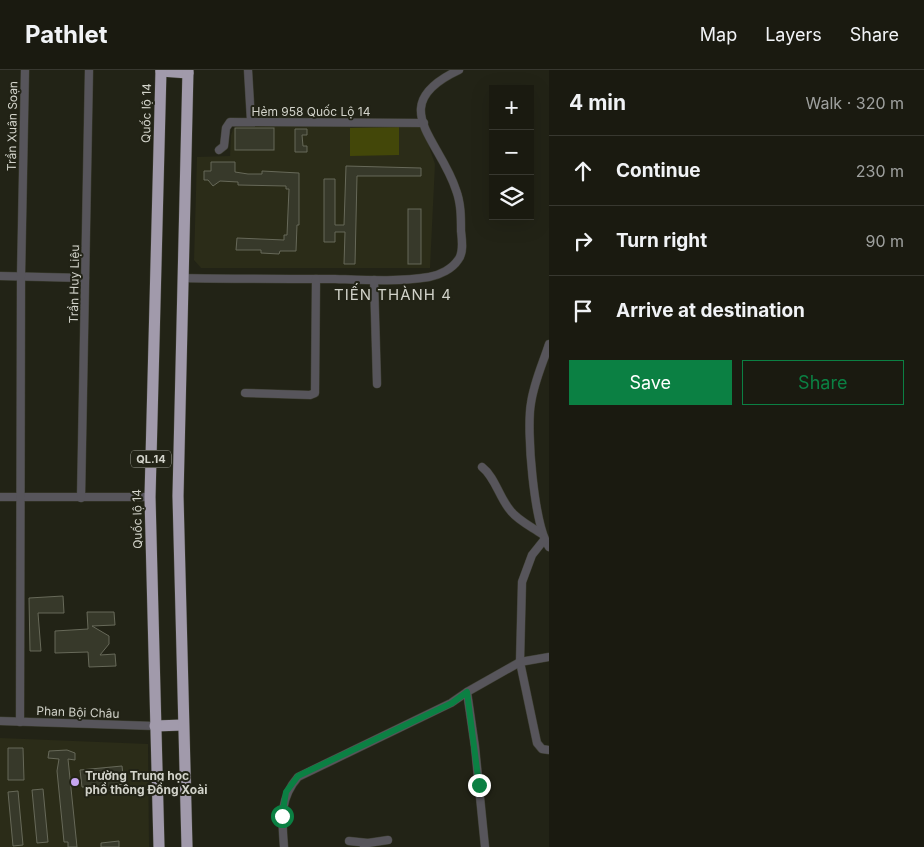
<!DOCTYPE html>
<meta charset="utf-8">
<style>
:root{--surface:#1a1a10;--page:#232319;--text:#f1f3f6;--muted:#9fa19f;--line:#383830;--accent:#0b8043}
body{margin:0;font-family:Inter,sans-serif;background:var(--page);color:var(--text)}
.controls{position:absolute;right:15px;top:15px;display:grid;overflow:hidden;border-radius:0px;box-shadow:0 5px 20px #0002}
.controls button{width:45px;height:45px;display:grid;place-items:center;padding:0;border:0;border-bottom:1px solid var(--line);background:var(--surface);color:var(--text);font:25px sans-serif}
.stop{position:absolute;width:15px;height:15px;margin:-11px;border:4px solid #0b8043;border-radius:50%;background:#fff}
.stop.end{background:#0b8043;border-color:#fff;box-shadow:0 1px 5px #0008}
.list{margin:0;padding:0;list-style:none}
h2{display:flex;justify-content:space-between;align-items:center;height:65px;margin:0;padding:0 20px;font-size:21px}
h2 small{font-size:16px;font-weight:400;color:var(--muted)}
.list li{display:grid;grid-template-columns:32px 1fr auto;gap:15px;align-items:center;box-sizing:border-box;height:70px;padding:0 20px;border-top:1px solid var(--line)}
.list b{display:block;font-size:19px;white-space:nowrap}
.list em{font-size:16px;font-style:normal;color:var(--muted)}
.actions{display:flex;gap:10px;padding:15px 20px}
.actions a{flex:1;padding:11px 0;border:1px solid var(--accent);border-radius:0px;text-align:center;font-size:18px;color:var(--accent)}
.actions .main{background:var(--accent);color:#fff}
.icon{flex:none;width:28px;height:28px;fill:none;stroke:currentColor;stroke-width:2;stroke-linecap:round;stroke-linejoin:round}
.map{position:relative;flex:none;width:549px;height:777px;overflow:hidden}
header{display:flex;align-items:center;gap:30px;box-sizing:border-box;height:70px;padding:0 25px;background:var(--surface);border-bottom:1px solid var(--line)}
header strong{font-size:24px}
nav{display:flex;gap:28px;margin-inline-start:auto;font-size:18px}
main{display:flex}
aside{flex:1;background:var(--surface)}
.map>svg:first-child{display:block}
.built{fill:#2b2c18}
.green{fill:#434709}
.building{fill:#37392a;stroke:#676959}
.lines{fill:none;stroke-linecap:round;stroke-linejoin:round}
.minor-casing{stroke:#3e3f33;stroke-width:9}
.highway-casing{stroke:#3e3f33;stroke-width:12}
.minor{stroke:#57555b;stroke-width:8}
.highway{stroke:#a19aab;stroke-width:11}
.route{stroke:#0b8043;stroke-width:6}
.poi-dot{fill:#c6a6f0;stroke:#222316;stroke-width:2}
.labels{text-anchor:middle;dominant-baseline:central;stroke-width:4;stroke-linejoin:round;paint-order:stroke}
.shield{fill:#222316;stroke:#9d9e94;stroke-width:1}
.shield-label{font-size:11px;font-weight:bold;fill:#d2d3ca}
.street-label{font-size:12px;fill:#d2d3ca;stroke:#222316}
.poi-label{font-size:12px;font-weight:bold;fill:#d2d3ca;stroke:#222316;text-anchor:start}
.quarter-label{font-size:15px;letter-spacing:1px;fill:#d2d3ca;stroke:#222316}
</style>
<header>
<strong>Pathlet</strong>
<nav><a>Map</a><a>Layers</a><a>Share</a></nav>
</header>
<main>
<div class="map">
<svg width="549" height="777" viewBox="0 0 549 777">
<rect width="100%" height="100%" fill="#222316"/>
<g class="built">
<polygon points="237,56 422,56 435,94 430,198 201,198 194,190 197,87 230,86 231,65 233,59"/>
<polygon points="0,668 148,674 149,777 0,777"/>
</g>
<polygon class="green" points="399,57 399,85 350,86 350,58"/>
<g class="building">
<rect x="235" y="58" width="39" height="22"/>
<polygon points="295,59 307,59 307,65 302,65 303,76 307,76 307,82 295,82"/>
<polygon points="211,92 235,92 235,102 248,104 262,104 262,101 299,103 299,155 297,155 296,181 280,181 279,184 261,183 261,180 236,180 237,168 284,170 284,165 287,165 289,119 286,119 286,116 238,115 238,112 220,111 213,116 208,110 204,110 204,101 211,101"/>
<polygon points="346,96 421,98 421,106 357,106 355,194 344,194 345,162 335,162 335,172 324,172 324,109 335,109 335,155 344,155"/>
<rect x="408" y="139" width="13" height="55"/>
<polygon points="63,526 64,543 38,543 41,581 30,581 29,528"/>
<polygon points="87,542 114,542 115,555 92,556 109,566 109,574 100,585 115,584 116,596 89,597 88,582 55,583 55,561 88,559"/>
<polygon points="8,678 23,678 24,710 8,710"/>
<polygon points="67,680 75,683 75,690 68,689 77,777 68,777 68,772 64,772 57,701 59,689 48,688 49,681"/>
<polygon points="122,696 124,714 117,715 118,718 101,723 100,717 82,717 80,700"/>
<polygon points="43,719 48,772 37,773 32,720"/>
<polygon points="18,721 23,775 13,776 8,722"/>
<polygon points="119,771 119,777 101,777 101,773"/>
</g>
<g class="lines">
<defs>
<g id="minor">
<polyline points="248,0 251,51"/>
<polyline points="219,80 224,76 226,58 230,52 424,53"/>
<polyline points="0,206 85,208"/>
<path d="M183,208C234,209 284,209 335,209C365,210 399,212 429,207C440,205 452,199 458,190C464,183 462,170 461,161C461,147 461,133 456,120C440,69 384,35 459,0"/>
<polyline points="374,210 377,314"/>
<path d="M549,274C543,293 534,312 531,333C526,360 534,455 549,477"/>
<polyline points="245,323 310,325 315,323 316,209"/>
<path d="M482,397C495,407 499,427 510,440C517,450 532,457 542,464"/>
<polyline points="0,427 150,427"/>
<polyline points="81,428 89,0"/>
<polyline points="544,470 532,485 522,512 520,592 537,673 542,679 549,680"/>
<polyline points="0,651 155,656"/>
<polyline points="20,652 21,207 25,0"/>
<polyline points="349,771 368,773"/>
<path d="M284,777C282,750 279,729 298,707L451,633L467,622"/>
<polyline points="364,777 368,773 388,770"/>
<polyline points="485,777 475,677 467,622 520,592 549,587"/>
</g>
<g id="highway">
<polyline points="161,1 188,3"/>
<polyline points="155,656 183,655"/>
<polyline points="159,777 150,427 161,0"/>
<polyline points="187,777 178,426 188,0"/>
</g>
</defs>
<use href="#minor" class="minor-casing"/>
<use href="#highway" class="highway-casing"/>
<use href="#minor" class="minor"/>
<use href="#highway" class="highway"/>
</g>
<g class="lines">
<polyline class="route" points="282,746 286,722 298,706 452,633 467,622 479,715"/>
</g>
<circle class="poi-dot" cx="75" cy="712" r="5"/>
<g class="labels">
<rect class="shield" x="131" y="380.5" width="40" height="17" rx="4"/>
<g class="shield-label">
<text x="151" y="389">QL.14</text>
</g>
<g class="street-label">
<text x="311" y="41">Hẻm 958 Quốc Lộ 14</text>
<text transform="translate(146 43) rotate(-89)">Quốc lộ 14</text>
<text transform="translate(12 56) rotate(-89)">Trần Xuân Soạn</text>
<text transform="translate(74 214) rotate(-89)">Trần Huy Liệu</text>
<text transform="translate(137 449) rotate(-91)">Quốc lộ 14</text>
<text transform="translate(78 642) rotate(2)">Phan Bội Châu</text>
</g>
<g class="poi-label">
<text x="85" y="705">Trường Trung học<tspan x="85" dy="14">phổ thông Đồng Xoài</tspan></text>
</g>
<g class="quarter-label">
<text x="393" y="224">TIẾN THÀNH 4</text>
</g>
</g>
</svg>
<div class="controls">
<button>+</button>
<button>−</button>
<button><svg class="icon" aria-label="layers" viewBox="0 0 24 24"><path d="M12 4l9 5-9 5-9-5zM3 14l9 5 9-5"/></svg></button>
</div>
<div class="stop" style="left:282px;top:746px"></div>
<div class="stop end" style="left:479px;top:715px"></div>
</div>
<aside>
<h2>4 min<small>Walk · 320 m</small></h2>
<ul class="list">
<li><svg class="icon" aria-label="ahead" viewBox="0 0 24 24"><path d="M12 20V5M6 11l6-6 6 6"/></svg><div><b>Continue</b></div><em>230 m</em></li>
<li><svg class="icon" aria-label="right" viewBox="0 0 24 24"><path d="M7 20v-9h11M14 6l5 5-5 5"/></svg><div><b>Turn right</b></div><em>90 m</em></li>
<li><svg class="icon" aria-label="arrive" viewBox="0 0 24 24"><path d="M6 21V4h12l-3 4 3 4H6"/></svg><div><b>Arrive at destination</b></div></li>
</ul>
<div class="actions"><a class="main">Save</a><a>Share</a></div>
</aside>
</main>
